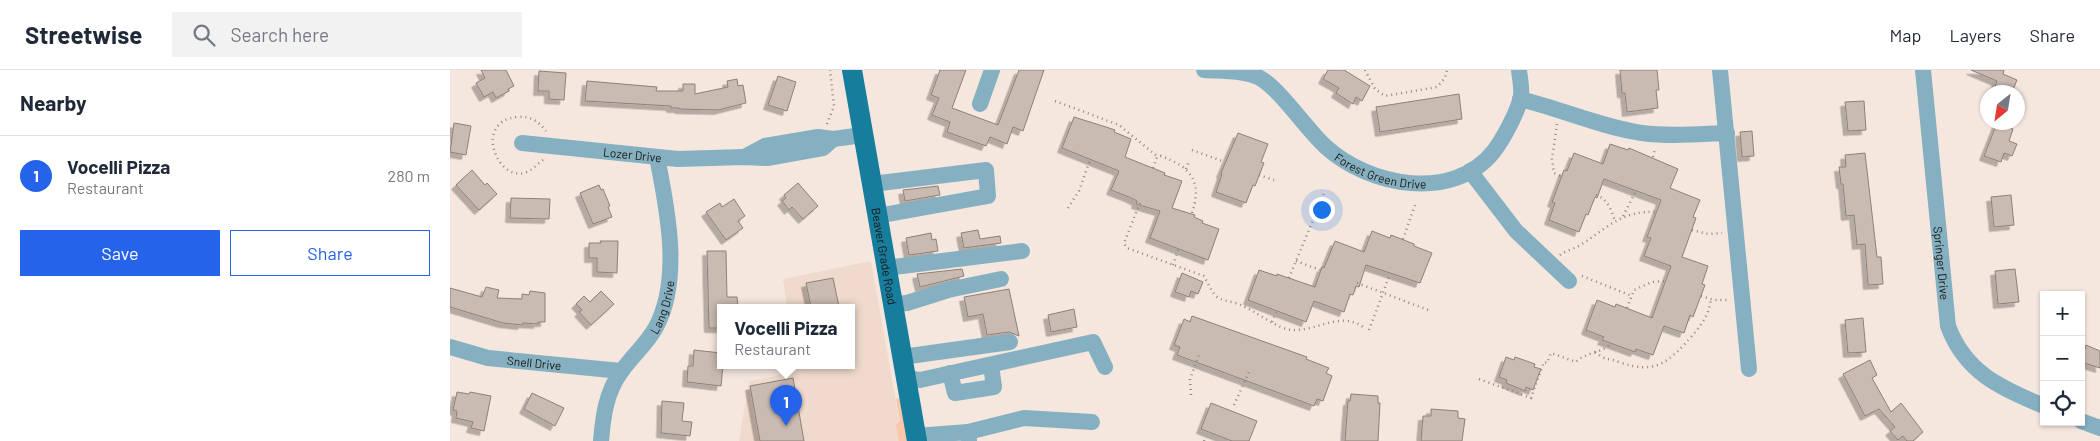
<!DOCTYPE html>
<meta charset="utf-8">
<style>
:root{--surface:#fff;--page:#f2f2f3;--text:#1f2937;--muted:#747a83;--line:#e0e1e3;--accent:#2563eb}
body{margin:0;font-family:Barlow,sans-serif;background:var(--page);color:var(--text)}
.controls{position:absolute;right:15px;bottom:15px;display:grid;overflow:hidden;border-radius:0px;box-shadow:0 1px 4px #0004}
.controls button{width:45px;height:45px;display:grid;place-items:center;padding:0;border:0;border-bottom:1px solid var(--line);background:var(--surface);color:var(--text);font:25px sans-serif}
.compass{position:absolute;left:1530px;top:15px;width:45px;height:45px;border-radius:50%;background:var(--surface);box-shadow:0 1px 4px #0004;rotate:210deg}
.you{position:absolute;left:871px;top:139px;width:18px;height:18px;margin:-12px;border:4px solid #fff;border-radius:50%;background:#1a73e8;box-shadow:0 0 0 8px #1a73e833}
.badge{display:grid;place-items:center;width:32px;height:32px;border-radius:50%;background:var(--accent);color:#fff;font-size:16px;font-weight:700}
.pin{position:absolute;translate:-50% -41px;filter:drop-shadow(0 1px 2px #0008)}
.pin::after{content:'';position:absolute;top:26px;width:18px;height:15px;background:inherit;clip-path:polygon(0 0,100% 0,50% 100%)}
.popup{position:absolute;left:267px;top:234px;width:138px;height:65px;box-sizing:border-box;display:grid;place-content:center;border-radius:0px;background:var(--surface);filter:drop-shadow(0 1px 4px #0005);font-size:16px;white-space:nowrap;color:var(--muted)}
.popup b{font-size:19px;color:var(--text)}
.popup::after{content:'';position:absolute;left:50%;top:100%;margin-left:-10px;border:10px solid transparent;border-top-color:var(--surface)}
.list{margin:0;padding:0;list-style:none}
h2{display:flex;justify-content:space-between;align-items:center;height:65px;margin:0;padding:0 20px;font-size:21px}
h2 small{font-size:16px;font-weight:400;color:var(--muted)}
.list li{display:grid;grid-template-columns:32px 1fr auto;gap:15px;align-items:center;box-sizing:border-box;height:80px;padding:0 20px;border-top:1px solid var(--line)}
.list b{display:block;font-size:19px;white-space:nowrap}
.list p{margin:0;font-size:16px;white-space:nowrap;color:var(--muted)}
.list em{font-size:16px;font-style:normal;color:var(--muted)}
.actions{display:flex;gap:10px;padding:15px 20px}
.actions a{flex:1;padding:11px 0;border:1px solid var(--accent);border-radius:0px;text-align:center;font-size:18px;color:var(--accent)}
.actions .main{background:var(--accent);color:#fff}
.icon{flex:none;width:28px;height:28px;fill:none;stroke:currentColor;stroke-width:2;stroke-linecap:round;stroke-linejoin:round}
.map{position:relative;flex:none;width:1650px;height:371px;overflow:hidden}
header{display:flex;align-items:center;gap:30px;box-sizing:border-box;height:70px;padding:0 25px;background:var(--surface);border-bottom:1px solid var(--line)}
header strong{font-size:24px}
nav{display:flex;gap:28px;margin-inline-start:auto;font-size:18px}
.search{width:350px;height:45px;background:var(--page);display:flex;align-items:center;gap:12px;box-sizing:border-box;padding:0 18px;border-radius:0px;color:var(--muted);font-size:19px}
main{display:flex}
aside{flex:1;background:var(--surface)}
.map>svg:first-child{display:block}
.built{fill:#f0dacd}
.green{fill:#fbc7a8}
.building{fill:#c9bab2;stroke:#8e8078;filter:url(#shadow)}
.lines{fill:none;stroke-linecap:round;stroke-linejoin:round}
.path{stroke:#918780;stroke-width:2.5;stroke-dasharray:1 4;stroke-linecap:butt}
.minor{stroke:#85b0c1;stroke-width:16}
.major{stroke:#167d9c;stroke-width:20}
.labels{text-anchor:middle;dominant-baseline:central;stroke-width:4;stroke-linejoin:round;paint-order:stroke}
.street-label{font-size:12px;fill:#1a1512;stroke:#fff}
</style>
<header>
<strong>Streetwise</strong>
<div class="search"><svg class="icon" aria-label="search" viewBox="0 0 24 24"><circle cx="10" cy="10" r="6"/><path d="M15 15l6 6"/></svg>Search here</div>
<nav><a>Map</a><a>Layers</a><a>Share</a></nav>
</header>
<main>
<aside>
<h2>Nearby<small></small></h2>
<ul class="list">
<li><span class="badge">1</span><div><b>Vocelli Pizza</b><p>Restaurant</p></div><em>280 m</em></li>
</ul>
<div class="actions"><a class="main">Save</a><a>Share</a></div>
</aside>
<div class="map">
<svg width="1650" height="371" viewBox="0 0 1650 371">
<defs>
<filter id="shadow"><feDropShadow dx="-4.5" dy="4.5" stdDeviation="0" flood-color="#0004"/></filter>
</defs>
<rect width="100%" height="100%" fill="#f6e7de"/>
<polygon class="built" points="421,191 453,371 289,371 299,311 346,302 345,295 401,295 401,237 337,237 333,209"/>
<polygon class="green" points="448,328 450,330 459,371 449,371 446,355 450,351 446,329"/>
<g class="building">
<polygon points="31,0 56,0 64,16 58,19 59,21 46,28 43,22 34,27 26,13 35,8"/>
<polygon points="490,0 516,0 502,38 548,55 569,0 594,0 573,61 563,57 557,74 540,67 536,76 497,62 500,52 482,45 489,28 481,25"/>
<polygon points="878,0 894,0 920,16 912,31 906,27 903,34 886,23 889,18 873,9"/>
<polygon points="1170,0 1207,0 1209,20 1206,20 1208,38 1177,42 1175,23 1172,23"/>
<polygon points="1521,0 1554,0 1553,4 1567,10 1562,22 1543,22 1547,11"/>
<polygon points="89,1 116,3 114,30 99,29 99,21 88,21"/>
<polygon points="328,6 346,12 337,41 318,35"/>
<polygon points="287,9 288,16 293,15 296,33 268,40 229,39 229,38 221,38 221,36 135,31 137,11 207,17 206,21 233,21 233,14 245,14 245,24 278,17 277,11"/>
<polygon points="1009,24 1012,49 930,62 926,37"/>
<polygon points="1414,31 1416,60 1398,61 1395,32"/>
<polygon points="624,47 656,57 665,60 664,62 681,69 675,87 715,103 714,105 732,111 722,138 745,145 744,147 753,151 752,153 769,159 758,190 700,168 710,141 686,134 687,131 679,127 661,120 669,101 612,78"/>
<polygon points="4,53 21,56 16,85 0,82"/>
<polygon points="1547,53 1563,59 1559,71 1567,74 1562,86 1554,83 1551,92 1534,86"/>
<polygon points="1302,61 1304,86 1292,87 1290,62"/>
<polygon points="788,63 818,74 811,92 814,93 805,116 803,115 796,133 766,122 772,104 771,103"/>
<polygon points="1160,74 1178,80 1179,78 1228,99 1220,118 1250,130 1243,147 1246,148 1232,187 1258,196 1252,214 1255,215 1243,247 1240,245 1234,263 1214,256 1203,285 1186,279 1185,282 1152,270 1154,267 1136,260 1147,230 1165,237 1166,234 1202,248 1221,196 1194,186 1201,168 1197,167 1211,130 1154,109 1147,128 1145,127 1138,145 1136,144 1129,162 1099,150 1105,133 1102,132 1114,100 1117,101 1124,83 1153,94"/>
<polygon points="1415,83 1427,187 1431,187 1433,214 1418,215 1415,174 1407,175 1404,145 1396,146 1393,114 1391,114 1389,97 1396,97 1395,85"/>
<polygon points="22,100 35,115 37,113 47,124 29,140 6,115"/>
<polygon points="348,113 368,136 353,149 342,137 339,140 332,131 336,128 334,125"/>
<polygon points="149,115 151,120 153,119 160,136 158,137 162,147 143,154 130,123"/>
<polygon points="488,116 490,125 455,131 453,120"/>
<polygon points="1561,125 1564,155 1544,157 1541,127"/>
<polygon points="61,128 100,129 99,149 60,148"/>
<polygon points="284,129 295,146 288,151 293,158 276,170 256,142 270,133 272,137"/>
<polygon points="528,160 530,169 550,166 551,173 514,178 511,163"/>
<polygon points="922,161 940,168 941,165 964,174 964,176 982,183 970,213 916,195 909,217 906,216 903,225 900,224 894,242 864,231 856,252 798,230 809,200 827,206 827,204 865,217 872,197 874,198 885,171 914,182"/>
<polygon points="481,163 482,170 486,169 488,181 459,185 456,168"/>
<polygon points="150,171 168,171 167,203 147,202 147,188 139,188 139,173 151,173"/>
<polygon points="257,181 276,181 277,227 287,227 288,237 271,237 271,258 259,258"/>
<polygon points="512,199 514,206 470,217 467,204"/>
<polygon points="1565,199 1569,232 1548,234 1545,201"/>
<polygon points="732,203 753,212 748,224 741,221 739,227 725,222"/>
<polygon points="383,208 389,237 361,237 356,213"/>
<polygon points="36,217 49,220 47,228 72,229 72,224 79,225 80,221 95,223 95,252 88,252 88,254 73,253 72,255 53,253 0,237 0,218 32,227"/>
<polygon points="559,219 569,266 559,262 537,265 533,244 518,247 514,227"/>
<polygon points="151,221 164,234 141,255 129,242 132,240 126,234 134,226 140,232"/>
<polygon points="624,239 627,257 601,262 598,245"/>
<polygon points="742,246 857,287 856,289 879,298 876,303 882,306 873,331 867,329 864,336 727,285 730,277 724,275 734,249 740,252"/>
<polygon points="1413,248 1416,282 1398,283 1395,250"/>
<polygon points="1636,275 1650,281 1650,298 1631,292"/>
<polygon points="244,280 271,283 271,295 273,295 271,316 237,312 238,296 243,296"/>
<polygon points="1056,287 1064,290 1065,287 1085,294 1084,297 1091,299 1083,320 1076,317 1075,321 1056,313 1057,310 1049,307"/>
<polygon points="1420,290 1427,305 1422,308 1441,342 1451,333 1473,362 1463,371 1457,371 1453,366 1448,370 1440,361 1445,357 1429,339 1415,346 1393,304"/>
<polygon points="343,308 354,371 310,371 300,316"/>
<polygon points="7,322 19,324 20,322 41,326 34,361 21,358 23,352 6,348 7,341 3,340"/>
<polygon points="82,323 114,338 105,356 74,339"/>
<polygon points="901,324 928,326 928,333 930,333 928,371 895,371 898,331 900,331"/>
<polygon points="212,331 234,333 232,351 242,352 240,366 211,363"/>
<polygon points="761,333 807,351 799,371 782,371 751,359"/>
<polygon points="981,339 1008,341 1008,348 1015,349 1012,371 971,371 973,346 981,346"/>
</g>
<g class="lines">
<g class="path">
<polyline points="915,0 925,19 935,26 987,17 995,8 997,0"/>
<polyline points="605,31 669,55 708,87"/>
<polyline points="377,54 384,36 380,0"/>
<polyline points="1107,54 1102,89 1104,103 1112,107"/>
<polyline points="742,80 775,92"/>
<polyline points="1203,87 1205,79"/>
<path d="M93,90C87,94 82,101 74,103C46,110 24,51 67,47C81,46 88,51 96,61"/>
<path d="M703,98L707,87L711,86C743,98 753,113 741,146"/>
<polyline points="736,99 739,91"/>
<polyline points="809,105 824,110"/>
<path d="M1146,125C1158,129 1161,140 1165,151"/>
<path d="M690,133L674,173L677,178L754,206C758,213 761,221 766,226C773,232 783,231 791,235C806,241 828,260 843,260C867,261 891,241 913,257"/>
<polyline points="618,138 629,121 640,90"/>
<polyline points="1173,146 1186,121"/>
<polyline points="1242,160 1258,164 1272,163"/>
<polyline points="953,169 965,135"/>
<path d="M1110,185C1116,180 1125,179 1132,174C1158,157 1173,140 1207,142"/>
<polyline points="846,191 873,201"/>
<polyline points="723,195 728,180"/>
<polyline points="1132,206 1182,226"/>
<polyline points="839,208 875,121"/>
<polyline points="907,213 981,241"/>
<polyline points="1251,226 1264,230 1279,230"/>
<polyline points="1177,238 1184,220 1202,212 1216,211"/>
<polyline points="822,252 826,242"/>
<polyline points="919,260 940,204"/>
<path d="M1145,282C1158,292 1156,287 1169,292C1205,305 1218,293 1242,266C1252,254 1259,245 1261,229"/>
<path d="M1029,309L1081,328L1094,292L1097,293L1101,283L1126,292C1135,282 1154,283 1161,273"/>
<polyline points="741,325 740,309 749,285"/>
<polyline points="784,335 799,302"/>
<polyline points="754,371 755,368"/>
</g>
<g class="minor">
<path id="s1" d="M754,0C771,1 795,0 810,8C831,20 856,59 876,77C919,116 1003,133 1044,81C1053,69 1068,42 1071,26C1072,17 1070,9 1069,0"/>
<polyline points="1270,0 1299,299"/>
<path id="s2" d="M1473,0L1498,256C1515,302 1550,318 1594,336"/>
<path d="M1070,29C1111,39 1151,57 1192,63C1220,67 1249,64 1277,63"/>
<polyline points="530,34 542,0"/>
<path id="s3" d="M72,73L228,89L294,87L317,88L373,78L383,69"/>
<polyline points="296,86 315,76 368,67 383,69 413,65"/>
<polyline points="1020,101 1066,161 1119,211"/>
<polyline points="422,114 536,100 538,126 427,146"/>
<polyline points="436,198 572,181"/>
<polyline points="443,234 457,233 498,220 551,209"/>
<path id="s4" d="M0,277L38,288L171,301"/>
<polyline points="452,287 560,272"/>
<polyline points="500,303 505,323 544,317 541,295"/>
<polyline points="455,307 470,310 643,272 655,297"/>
<polyline points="1631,351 1650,358"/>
<polyline points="518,362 574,348 642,352"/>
<polyline points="466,366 518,362 519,371"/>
<path id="s5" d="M151,371C153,347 156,322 171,302C182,286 197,274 206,257C232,208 217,138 207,87"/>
</g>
<path class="major" id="s6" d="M402,0L467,371"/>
</g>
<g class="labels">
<g class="street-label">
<text stroke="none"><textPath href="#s3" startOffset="111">Lozer Drive</textPath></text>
<text stroke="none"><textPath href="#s1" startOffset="214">Forest Green Drive</textPath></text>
<text stroke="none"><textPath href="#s6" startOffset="189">Beaver Grade Road</textPath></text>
<text stroke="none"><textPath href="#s2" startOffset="194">Springer Drive</textPath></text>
<text stroke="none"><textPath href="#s5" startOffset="151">Lang Drive</textPath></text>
<text stroke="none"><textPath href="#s4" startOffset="86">Snell Drive</textPath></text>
</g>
</g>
</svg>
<div class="controls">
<button>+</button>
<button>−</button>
<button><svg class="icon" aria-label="locate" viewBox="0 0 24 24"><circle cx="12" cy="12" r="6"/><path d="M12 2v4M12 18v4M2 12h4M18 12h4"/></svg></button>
</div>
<svg class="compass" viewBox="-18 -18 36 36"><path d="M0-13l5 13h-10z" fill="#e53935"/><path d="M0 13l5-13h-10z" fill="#747a83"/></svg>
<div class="you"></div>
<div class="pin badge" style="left:336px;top:356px">1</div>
<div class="popup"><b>Vocelli Pizza</b>Restaurant</div>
</div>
</main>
